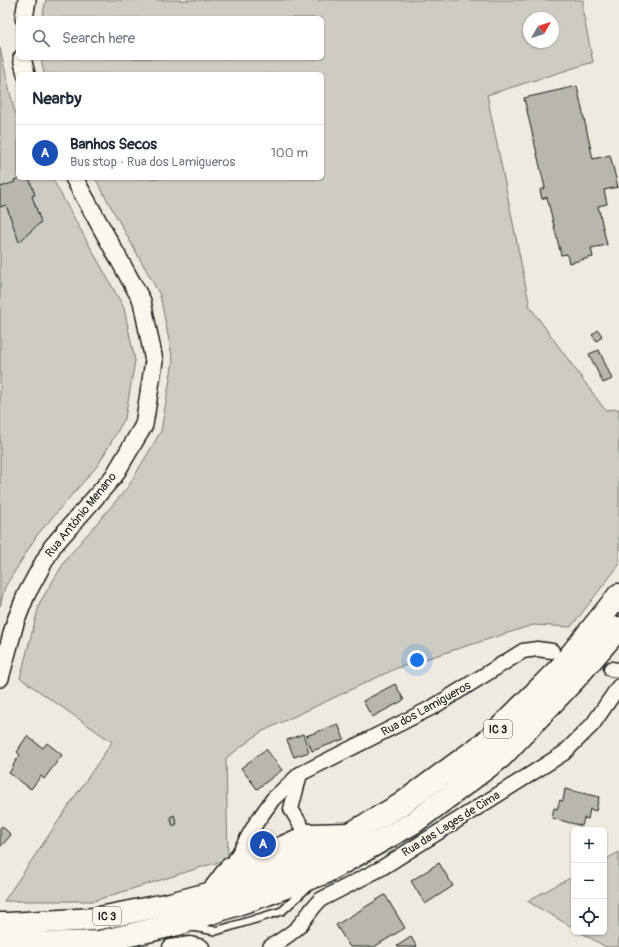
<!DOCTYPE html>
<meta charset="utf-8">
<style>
:root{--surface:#fff;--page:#f6f6f7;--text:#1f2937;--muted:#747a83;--line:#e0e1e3;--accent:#d1495b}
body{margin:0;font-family:Pangolin,sans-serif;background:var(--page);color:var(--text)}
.controls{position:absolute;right:12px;bottom:12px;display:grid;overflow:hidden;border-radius:6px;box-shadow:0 1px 3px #0004}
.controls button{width:36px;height:36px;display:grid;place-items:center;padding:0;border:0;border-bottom:1px solid var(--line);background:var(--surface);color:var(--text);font:20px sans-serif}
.compass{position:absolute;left:523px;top:12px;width:36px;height:36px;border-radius:50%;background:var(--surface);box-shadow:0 1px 3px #0004;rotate:51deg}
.you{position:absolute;left:417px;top:660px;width:14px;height:14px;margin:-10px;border:3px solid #fff;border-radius:50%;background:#1a73e8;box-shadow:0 0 0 6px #1a73e833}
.badge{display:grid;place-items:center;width:26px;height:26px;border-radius:50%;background:var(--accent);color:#fff;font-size:13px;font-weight:700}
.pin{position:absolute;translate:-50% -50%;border:2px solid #fff;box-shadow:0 1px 4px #0006}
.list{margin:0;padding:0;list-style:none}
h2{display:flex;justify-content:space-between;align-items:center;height:52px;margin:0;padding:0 16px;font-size:17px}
h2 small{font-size:13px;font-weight:400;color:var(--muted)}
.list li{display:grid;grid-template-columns:26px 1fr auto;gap:12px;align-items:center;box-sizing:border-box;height:56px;padding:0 16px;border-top:1px solid var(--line)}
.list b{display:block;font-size:15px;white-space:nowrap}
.list p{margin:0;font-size:13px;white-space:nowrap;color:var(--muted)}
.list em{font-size:13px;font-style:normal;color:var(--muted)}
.icon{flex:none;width:22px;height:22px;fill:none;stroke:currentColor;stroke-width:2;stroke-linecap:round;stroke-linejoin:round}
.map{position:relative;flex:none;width:619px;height:947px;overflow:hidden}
.search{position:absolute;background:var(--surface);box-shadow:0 1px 3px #0004;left:16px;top:16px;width:308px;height:44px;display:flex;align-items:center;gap:10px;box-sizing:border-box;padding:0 14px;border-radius:6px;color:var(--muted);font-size:15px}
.panel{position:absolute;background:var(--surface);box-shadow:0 1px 3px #0004;left:16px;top:72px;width:308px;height:108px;border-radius:6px}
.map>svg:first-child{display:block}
.green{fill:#ceccc2;stroke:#75746f;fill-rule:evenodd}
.building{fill:#b9b6af;stroke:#1c1c1c}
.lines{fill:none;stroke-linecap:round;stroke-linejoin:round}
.service-casing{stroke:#1c1c1c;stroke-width:10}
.minor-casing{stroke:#1c1c1c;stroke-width:17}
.tertiary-casing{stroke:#1c1c1c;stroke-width:20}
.trunk-casing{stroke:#1c1c1c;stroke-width:25}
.service{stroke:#fbf7ec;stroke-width:7}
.minor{stroke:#fbf7ec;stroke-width:14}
.tertiary{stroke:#fbf7ec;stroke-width:17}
.trunk{stroke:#fbf7ec;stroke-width:22}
.labels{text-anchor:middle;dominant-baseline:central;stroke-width:3;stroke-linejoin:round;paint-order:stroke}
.shield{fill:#fbf7ec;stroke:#5f5e5a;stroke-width:1}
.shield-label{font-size:11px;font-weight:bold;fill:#1c1c1c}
.street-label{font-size:12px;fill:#1c1c1c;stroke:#fbf7ec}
</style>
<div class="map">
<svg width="619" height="947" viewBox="0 0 619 947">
<rect width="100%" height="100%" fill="#eeeadf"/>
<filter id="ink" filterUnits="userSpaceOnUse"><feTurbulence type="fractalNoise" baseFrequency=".025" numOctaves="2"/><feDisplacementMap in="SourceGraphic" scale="8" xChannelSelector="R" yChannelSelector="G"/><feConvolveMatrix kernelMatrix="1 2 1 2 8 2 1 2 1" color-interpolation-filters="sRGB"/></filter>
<g filter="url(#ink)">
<g class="green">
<path d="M46,0H583V13L593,62L487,95L530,307L605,410L619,409V565L571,627L533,625L397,668L261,732L226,758L228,859L93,901H4L112,742L20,678L40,602L67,558L128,487L161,431L173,361L160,295L95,178H322V74H44L41,58H322V18H42ZM529,18H553V42H529Z"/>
<polygon points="0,48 14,110 18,117 18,178 52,178 124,308 135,361 125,418 98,465 37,535 5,587 0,606"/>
<polygon points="619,852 619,947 606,947 580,932 604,932 604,860"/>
<polygon points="574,876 574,928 527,901"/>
</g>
<g class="building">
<polygon points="577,86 593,159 610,155 618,187 604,190 607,204 598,206 607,245 591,248 593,257 569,263 567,254 561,255 547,197 542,199 540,190 545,188 524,98"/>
<polygon points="20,178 29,178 35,195 32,196 41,222 19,242 6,205 0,207 0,185 1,187 15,182 14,180"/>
<polygon points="598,330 602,336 597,341 592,335"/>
<polygon points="599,350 612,379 603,383 589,354"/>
<polygon points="395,684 404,700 372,717 363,701"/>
<polygon points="338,724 344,739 312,751 306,736"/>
<polygon points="303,734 309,752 294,757 287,740"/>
<polygon points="27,736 43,748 47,743 62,755 44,779 41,776 31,789 9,773 14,765 13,765 20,755 17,752 20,748 19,748"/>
<polygon points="266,749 282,770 257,789 241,768"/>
<polygon points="565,789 599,797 596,811 590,809 588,819 584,818 582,826 552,818 554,808 557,809 560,800 563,801"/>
<polygon points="174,815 177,824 173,826 170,817"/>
<polygon points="2,826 11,835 0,847 0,828"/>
<polygon points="439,863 453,886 425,904 411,881"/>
<polygon points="385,895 405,928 374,947 350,947 336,925"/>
<polygon points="411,937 417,947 398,947 397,946"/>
</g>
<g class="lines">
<defs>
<polyline id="service" points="192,927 216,931 282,911 308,887"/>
<g id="minor">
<polyline points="611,669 619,670"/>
<polyline points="300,774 291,809 303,829 310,835"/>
<polyline points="230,869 256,823 273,799 300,774 433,707 523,651 537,649 552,651"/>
<polyline points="170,947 190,944 202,947"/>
<path d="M270,947C280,941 290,935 298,927C306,918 312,908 320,900L380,869L564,753L593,724L619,686"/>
</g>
<g id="tertiary">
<polyline points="24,18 27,0"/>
<polyline points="22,58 26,74"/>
<polyline points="0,678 15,623 26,595 52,547 114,476 144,425 154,361 142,301 74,178"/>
</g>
<g id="trunk">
<polyline points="212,893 230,869 268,854 310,835 350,834"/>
<polyline points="0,924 8,924 95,919 170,904 212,893 259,878 316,856 350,834 400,805 486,742 561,667 619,595"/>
<polyline points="0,945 99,942 178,924 267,894 324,873 413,823 501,757 573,681 619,628"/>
</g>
</defs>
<use href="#service" class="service-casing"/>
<use href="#minor" class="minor-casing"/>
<use href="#tertiary" class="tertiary-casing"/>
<use href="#trunk" class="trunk-casing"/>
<use href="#service" class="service"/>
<use href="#minor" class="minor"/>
<use href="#tertiary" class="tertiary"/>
<use href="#trunk" class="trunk"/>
</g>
</g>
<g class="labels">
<g class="shield">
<rect x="484" y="720" width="28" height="18" rx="3"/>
<rect x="93" y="907" width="28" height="18" rx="3"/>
</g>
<g class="shield-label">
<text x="498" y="729">IC 3</text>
<text x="107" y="916">IC 3</text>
</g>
<g class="street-label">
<text transform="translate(81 515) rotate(-51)">Rua António Menano</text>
<text transform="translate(426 709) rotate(-29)">Rua dos Lamigueros</text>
<text transform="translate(451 824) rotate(-32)">Rua das Lages de Cima</text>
</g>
</g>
</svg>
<div class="controls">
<button>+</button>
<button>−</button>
<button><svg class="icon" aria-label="locate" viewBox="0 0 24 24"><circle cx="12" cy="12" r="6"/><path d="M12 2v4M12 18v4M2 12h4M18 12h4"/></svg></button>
</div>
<svg class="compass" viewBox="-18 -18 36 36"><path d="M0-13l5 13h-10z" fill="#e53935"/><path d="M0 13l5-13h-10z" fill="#747a83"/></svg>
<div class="you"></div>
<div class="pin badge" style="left:263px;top:844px;background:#1a4fb4">A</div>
<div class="search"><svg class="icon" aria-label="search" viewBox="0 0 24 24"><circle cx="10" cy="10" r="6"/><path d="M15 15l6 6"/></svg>Search here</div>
<section class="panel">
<h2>Nearby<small></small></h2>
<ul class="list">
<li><span class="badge" style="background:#1a4fb4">A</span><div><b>Banhos Secos</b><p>Bus stop · Rua dos Lamigueros</p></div><em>100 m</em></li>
</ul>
</section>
</div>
